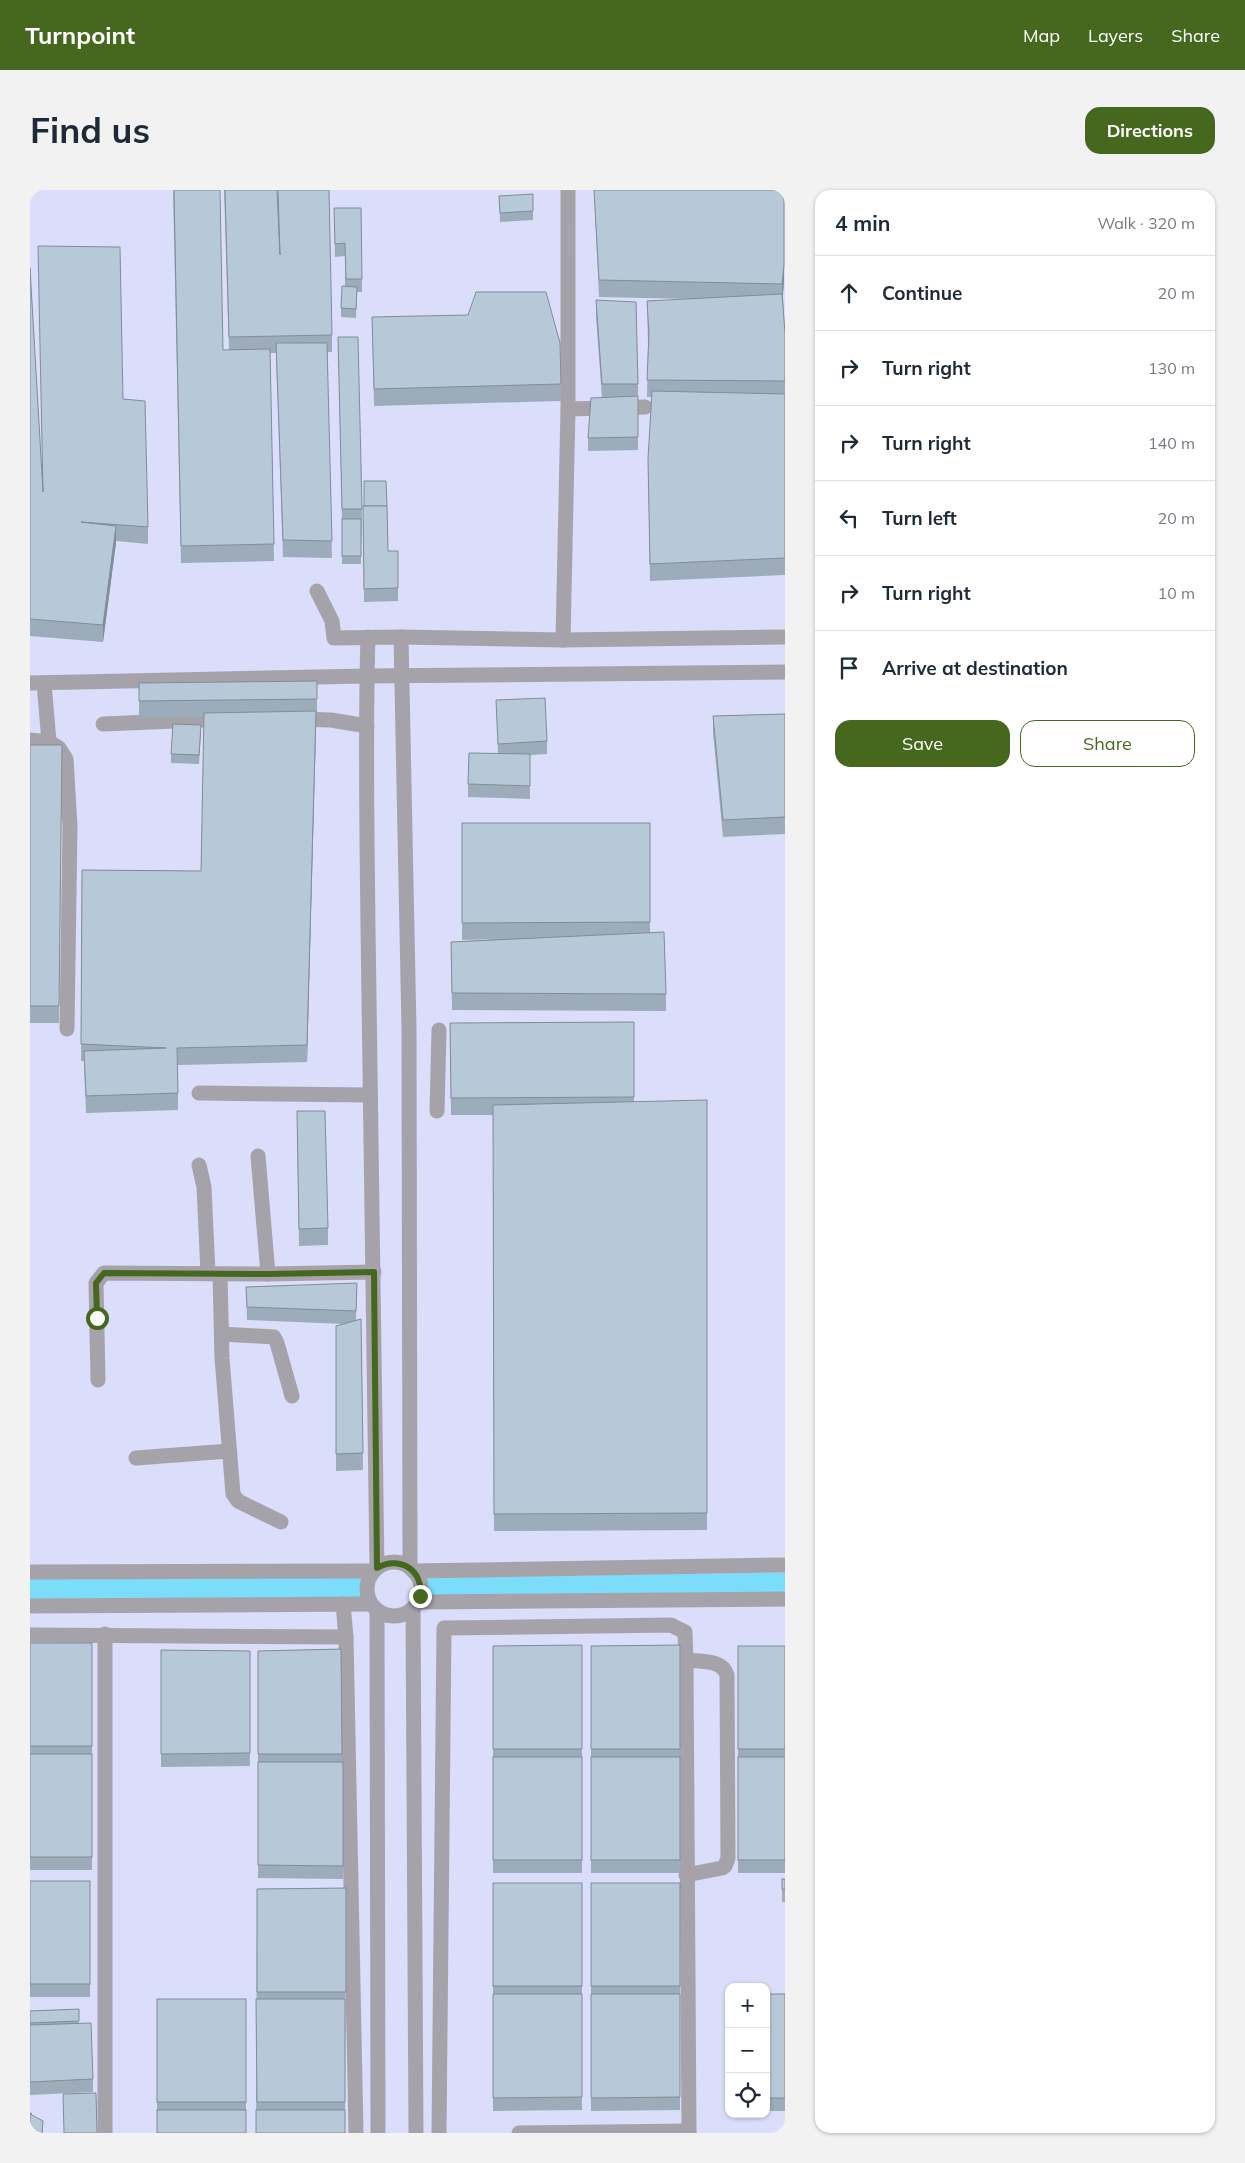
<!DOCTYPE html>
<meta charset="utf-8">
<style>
:root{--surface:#fff;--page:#f2f2f3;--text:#1f2937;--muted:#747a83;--line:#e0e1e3;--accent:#45671e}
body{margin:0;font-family:Mulish,sans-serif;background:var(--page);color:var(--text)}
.controls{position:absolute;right:15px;bottom:15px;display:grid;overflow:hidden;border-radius:10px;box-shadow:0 1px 4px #0004}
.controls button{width:45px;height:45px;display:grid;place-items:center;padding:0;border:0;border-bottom:1px solid var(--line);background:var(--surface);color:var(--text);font:25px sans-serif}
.stop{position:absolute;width:15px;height:15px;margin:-11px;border:4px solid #45671e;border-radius:50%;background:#fff}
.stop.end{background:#45671e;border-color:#fff;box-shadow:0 1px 5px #0008}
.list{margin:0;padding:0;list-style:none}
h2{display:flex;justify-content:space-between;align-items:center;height:65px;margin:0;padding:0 20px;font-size:21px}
h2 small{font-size:16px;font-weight:400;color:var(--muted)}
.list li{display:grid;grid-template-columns:32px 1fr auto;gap:15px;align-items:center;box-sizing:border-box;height:75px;padding:0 20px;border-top:1px solid var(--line)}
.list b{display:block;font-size:19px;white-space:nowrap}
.list em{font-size:16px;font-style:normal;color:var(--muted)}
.actions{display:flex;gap:10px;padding:15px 20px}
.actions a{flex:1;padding:11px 0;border:1px solid var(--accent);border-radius:15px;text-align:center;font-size:18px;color:var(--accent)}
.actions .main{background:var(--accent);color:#fff}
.icon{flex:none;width:28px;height:28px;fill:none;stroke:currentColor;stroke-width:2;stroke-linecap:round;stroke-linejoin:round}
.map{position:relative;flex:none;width:755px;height:1943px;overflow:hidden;border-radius:15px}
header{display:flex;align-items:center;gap:30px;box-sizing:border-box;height:70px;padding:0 25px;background:var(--accent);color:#fff}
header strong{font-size:24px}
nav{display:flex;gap:28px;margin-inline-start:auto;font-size:18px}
.intro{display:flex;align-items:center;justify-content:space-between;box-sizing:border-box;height:120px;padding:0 30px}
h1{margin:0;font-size:35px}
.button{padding:12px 22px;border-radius:15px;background:var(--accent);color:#fff;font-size:18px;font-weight:700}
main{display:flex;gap:30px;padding:0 30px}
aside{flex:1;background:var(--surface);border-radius:15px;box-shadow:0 1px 4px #0004}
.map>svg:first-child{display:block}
.built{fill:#dadefb;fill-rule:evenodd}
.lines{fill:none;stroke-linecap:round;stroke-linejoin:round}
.river{stroke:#7bddfa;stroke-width:25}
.path{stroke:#9597a8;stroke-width:2.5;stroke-dasharray:4 4;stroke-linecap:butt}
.minor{stroke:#a6a2aa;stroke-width:15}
.wall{fill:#9dacba}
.shaded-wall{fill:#808c97}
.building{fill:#b7c8d8;stroke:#808c97}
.route{stroke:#45671e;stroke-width:6}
</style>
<header>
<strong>Turnpoint</strong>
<nav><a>Map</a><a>Layers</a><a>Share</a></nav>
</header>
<div class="intro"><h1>Find us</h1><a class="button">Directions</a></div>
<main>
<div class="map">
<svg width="755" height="1943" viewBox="0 0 755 1943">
<rect width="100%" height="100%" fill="#e5e8fe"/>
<path class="built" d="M0,0H755V1943H0ZM699,1797H736V1924H699Z"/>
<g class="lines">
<g class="river">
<polyline points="0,1399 329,1396"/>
<polyline points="403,1400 755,1395"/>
</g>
<polyline class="path" points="0,1924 2,1924"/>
<g class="minor">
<polyline points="538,219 615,217"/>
<polyline points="287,401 302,431 304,448 371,447 533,450 755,447"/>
<path d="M338,447C335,544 337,641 338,737C340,951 345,1164 347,1378"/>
<polyline points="371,447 379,839 380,1378"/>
<polyline points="533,450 538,219 538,0"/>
<polyline points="0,493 337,486 755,482"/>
<polyline points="267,529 301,530 337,536"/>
<polyline points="73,534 194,529"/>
<polyline points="0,550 19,552 14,493"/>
<polyline points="19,552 29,558 36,569 40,636 37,839"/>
<polyline points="169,903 339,905"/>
<polyline points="407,921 409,840"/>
<polyline points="228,966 238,1084"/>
<polyline points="169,975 174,997 178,1083"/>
<polyline points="190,1085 192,1168 203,1304 208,1311 251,1332"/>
<polyline points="192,1144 244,1147 247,1153 262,1206"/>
<polyline points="68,1190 66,1093 74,1083 238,1084 344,1082"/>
<polyline points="106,1268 199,1261"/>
<circle cx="364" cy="1399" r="27"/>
<polyline points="383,1381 755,1375"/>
<polyline points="0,1382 344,1381"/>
<polyline points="387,1412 755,1409"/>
<polyline points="0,1416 341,1414"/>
<polyline points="383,1418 386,1943"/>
<polyline points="347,1420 348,1943"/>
<polyline points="75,1444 75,1943"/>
<polyline points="0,1445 316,1447 313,1414"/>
<polyline points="316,1447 326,1943"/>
<path d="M656,1470C670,1472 692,1469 697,1485L698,1668L695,1676L692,1678L656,1685"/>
<polyline points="409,1943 414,1438 641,1435 655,1442 656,1470 659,1943"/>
<polyline points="489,1943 659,1941"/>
</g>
</g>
<g class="wall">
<polygon points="143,0 193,160 199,160 194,0 247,0 249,48 302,145 302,162 297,162 302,368 253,367 246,163 240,163 244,371 151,373"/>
<polygon points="564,0 754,0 754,92 753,106 755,143 755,385 620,391 618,269 622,207 617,207 618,154 617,111 660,109 569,107"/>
<polygon points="469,6 503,21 503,30 470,32"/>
<polygon points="304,18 331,18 332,102 327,102 326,128 311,127 311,118 315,97 315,66 305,67"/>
<polygon points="0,78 12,293 93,209 118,337 118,354 86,351 73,452 0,446"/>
<polygon points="566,110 608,194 608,260 558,261 558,248 572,208 566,127"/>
<polygon points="342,127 531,194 531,211 344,216"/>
<polygon points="308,147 332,319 331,374 312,374 312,330"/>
<polygon points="357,316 358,361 368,361 368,411 334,412 333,329"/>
<polygon points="287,491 287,526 286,526 277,872 148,875 148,920 56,923 54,871 51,871 52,680 171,681 174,527 109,528 109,493"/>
<polygon points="466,510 517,551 517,564 500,565 500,609 438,607 438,594 468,563"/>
<polygon points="755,524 755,644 693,647 683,543 683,526"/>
<polygon points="171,544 169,574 141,573 141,564"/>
<polygon points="0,555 32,555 29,833 0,833"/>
<polygon points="432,633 620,633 620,742 636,804 636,821 422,820 421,752 465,749 432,750"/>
<polygon points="604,832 604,912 677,910 677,1340 464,1341 463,925 421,925 420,833"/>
<polygon points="267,938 298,1038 298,1055 269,1056"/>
<polygon points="327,1093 326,1130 331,1129 333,1280 306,1281 306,1136 314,1134 217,1130 216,1097"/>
<rect x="0" y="1453" width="62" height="227"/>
<polygon points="552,1455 552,1683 463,1683 463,1456"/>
<polygon points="650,1455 650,1683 561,1683 561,1456"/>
<rect x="708" y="1456" width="47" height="227"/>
<polygon points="311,1459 312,1572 313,1572 313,1689 228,1688 228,1461"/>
<polygon points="131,1460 220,1461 220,1576 131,1577"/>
<rect x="752" y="1689" width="3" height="23"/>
<rect x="0" y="1691" width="60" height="116"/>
<polygon points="463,1693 552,1693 552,1920 463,1921"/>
<polygon points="561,1693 650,1693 650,1920 561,1921"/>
<polygon points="316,1698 315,1943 226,1943 227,1699"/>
<rect x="736" y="1804" width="19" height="117"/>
<rect x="127" y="1809" width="89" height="134"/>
<polygon points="49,1819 49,1833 63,1889 63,1902 0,1905 0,1821"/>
<polygon points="0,1924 13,1940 13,1943 0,1943"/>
</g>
<g class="shaded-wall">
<polygon points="754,75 754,92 752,111 752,94"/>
<polygon points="86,336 86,353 73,452 73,435"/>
<polygon points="286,521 286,538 277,872 277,855"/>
</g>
<g class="building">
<polygon points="144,0 190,0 193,160 240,159 244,354 151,356"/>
<polygon points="195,0 247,0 250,65 248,0 299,0 302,145 199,147"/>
<polygon points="564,0 754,0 754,75 752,94 569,90"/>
<polygon points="503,4 503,21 470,23 469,6"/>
<polygon points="304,18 331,18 332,89 316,89 315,53 305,54"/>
<polygon points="8,56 90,57 93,209 115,211 118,337 51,332 86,336 73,435 0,429 0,78 13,302"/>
<polygon points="312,96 327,97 326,119 311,118"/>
<polygon points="446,102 516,102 530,153 531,194 344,199 342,127 438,125"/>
<polygon points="752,104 755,143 755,191 617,190 619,144 617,111"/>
<polygon points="566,110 606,112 608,194 572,194"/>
<polygon points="308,147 328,147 332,319 312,319"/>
<polygon points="246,153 297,153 302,351 253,350"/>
<polygon points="622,201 755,204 755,368 620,374 618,269"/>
<polygon points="608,206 608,247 558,248 561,208"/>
<polygon points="334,291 356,291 357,316 334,316"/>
<polygon points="333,316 357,316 358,361 368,361 368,398 334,399"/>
<rect x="312" y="329" width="19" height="37"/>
<polygon points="287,491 287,509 109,511 109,493"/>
<polygon points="515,508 517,551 468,554 466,510"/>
<polygon points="286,521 277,855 147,858 148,903 56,906 54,861 136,858 51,854 52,680 171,681 174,523"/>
<polygon points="755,524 755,627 693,630 683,526"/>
<polygon points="143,534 171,535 169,565 141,564"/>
<polygon points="0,555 32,555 29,816 0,816"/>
<polygon points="439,563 500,564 500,596 438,594"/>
<polygon points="432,633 620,633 620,732 432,733"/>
<polygon points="634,742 636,804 422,803 421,752"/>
<polygon points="604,832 604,907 421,908 420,833"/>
<polygon points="677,910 677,1323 464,1324 463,915"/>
<polygon points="267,921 295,921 298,1038 269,1039"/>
<polygon points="327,1093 326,1121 217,1117 216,1097"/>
<polygon points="331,1129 333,1263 306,1264 306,1136"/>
<rect x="0" y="1453" width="62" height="103"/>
<polygon points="552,1455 552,1559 463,1559 463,1456"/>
<polygon points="650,1455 650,1559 561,1559 561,1456"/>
<rect x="708" y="1456" width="47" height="103"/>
<polygon points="311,1459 312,1564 228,1564 228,1461"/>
<polygon points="131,1460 220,1461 220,1563 131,1564"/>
<rect x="0" y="1564" width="62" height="103"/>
<rect x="463" y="1567" width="89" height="103"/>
<rect x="561" y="1567" width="89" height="103"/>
<rect x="708" y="1567" width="47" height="103"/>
<polygon points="228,1572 313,1572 313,1676 228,1675"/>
<rect x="752" y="1689" width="3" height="10"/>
<rect x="0" y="1691" width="60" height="103"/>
<rect x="463" y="1693" width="89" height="103"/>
<rect x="561" y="1693" width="89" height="103"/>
<polygon points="316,1698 316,1802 227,1802 227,1699"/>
<polygon points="463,1804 552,1804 552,1907 463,1908"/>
<polygon points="561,1804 650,1804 650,1907 561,1908"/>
<rect x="736" y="1804" width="19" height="104"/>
<rect x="127" y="1809" width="89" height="103"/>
<polygon points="226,1809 315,1809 315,1912 227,1912"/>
<polygon points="49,1819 49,1831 0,1833 0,1821"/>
<polygon points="61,1833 63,1889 0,1892 0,1835"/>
<polygon points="66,1903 67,1943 34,1943 33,1904"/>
<rect x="127" y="1920" width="89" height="23"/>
<rect x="226" y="1920" width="89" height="23"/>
<polygon points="0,1924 13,1931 12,1943 0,1940"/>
</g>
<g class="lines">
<path class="route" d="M67,1128L66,1093L74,1083L238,1084L344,1082L347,1378C369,1365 394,1380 390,1406"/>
</g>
</svg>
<div class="controls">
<button>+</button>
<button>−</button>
<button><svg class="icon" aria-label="locate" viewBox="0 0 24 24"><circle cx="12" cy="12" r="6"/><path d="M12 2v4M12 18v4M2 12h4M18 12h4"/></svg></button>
</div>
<div class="stop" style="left:67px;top:1128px"></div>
<div class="stop end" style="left:390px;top:1406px"></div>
</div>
<aside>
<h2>4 min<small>Walk · 320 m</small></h2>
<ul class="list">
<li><svg class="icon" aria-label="ahead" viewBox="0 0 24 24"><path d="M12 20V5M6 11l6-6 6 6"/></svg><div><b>Continue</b></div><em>20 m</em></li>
<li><svg class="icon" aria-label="right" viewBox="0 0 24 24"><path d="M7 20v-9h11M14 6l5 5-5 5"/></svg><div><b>Turn right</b></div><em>130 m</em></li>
<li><svg class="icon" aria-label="right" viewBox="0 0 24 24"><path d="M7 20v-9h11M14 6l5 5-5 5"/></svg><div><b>Turn right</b></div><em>140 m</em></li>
<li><svg class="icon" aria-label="left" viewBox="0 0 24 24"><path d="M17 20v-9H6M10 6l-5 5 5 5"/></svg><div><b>Turn left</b></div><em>20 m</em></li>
<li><svg class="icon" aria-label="right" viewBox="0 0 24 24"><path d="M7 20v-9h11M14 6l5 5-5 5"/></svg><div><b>Turn right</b></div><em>10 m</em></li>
<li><svg class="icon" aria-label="arrive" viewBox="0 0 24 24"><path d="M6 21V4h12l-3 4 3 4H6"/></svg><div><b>Arrive at destination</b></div></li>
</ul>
<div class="actions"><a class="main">Save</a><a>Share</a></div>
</aside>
</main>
